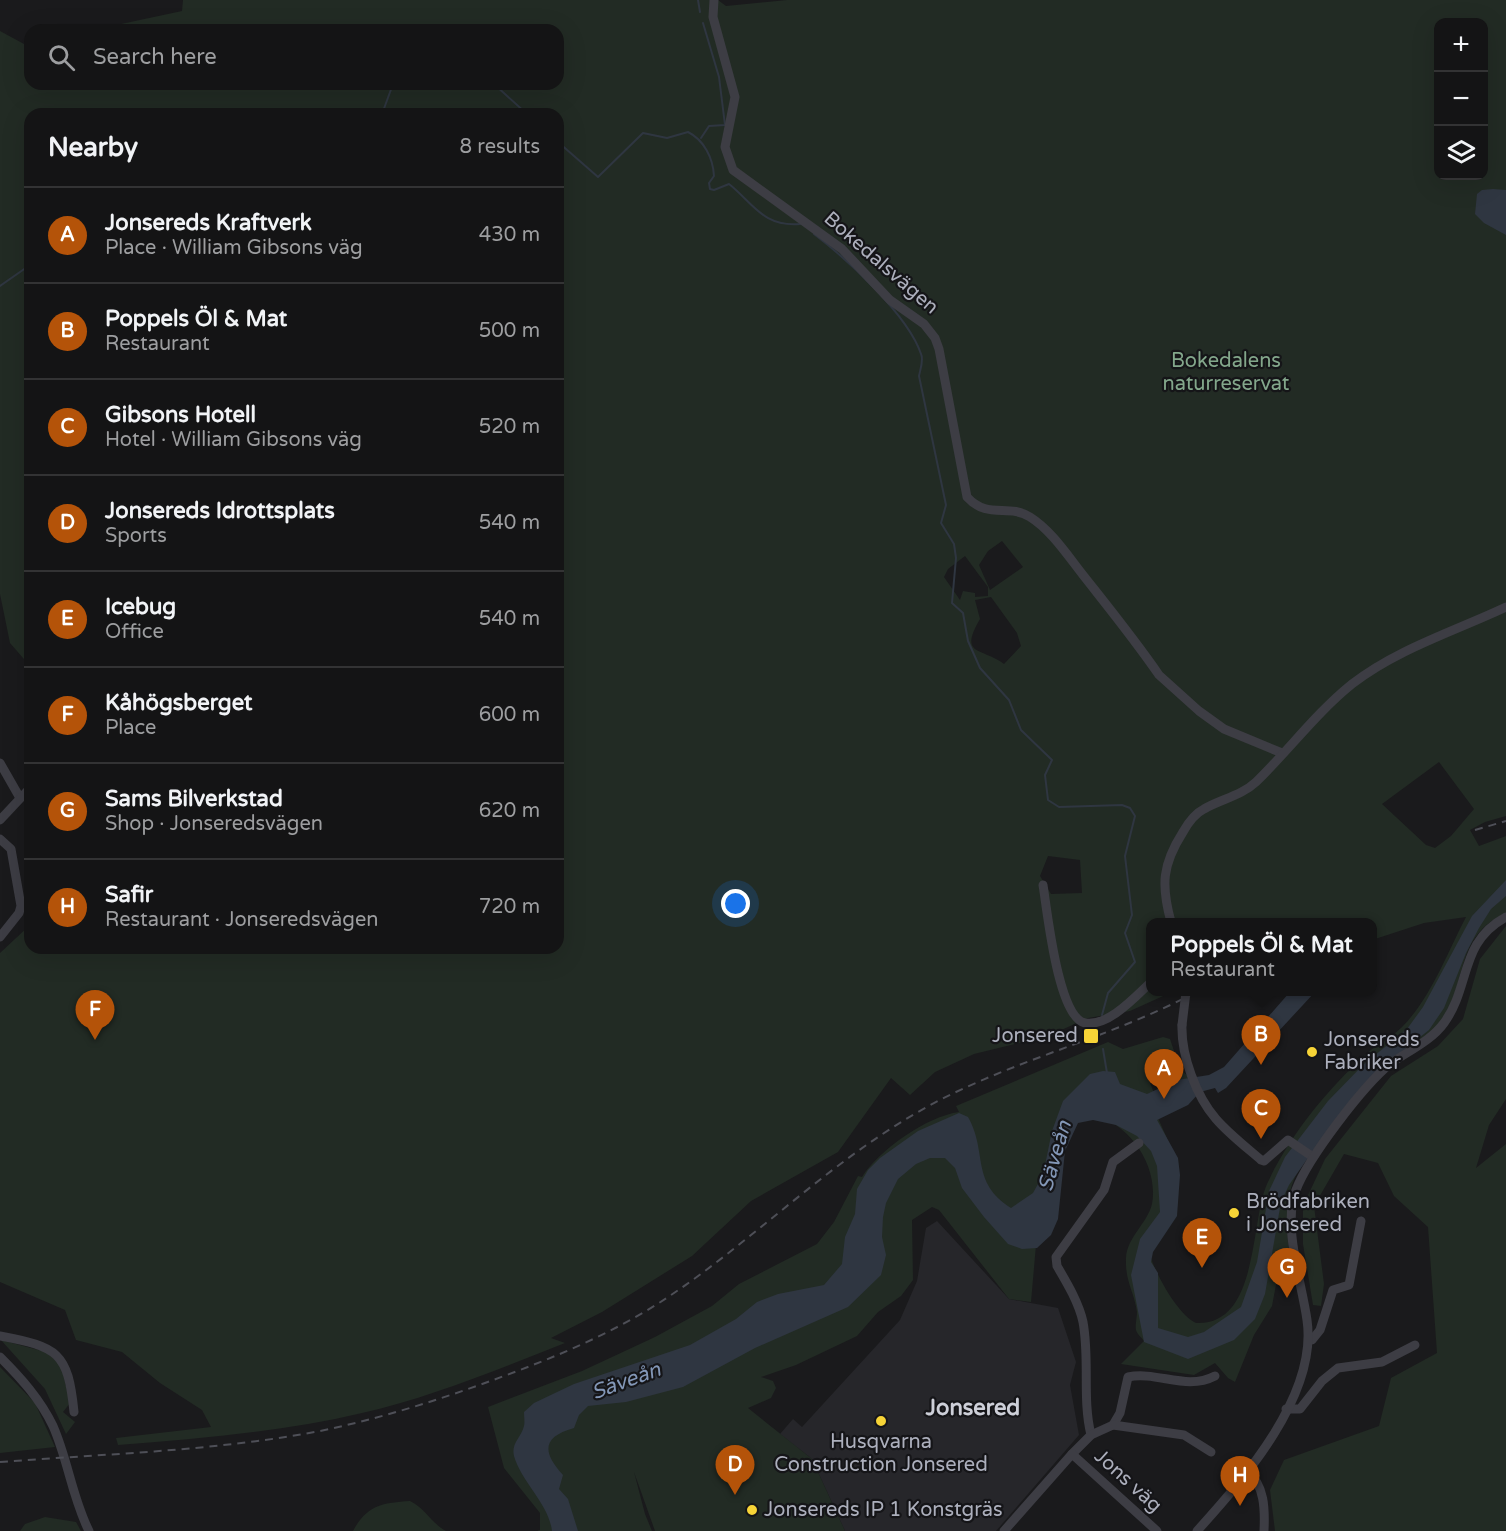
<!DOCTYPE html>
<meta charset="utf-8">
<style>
:root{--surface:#141415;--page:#1d1d1e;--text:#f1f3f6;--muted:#9d9ea0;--line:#333334;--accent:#b45309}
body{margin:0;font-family:"Varela Round",sans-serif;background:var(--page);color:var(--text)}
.controls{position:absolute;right:18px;top:18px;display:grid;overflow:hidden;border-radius:12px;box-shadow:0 6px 24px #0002}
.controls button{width:54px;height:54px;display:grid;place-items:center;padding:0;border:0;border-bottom:2px solid var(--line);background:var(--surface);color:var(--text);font:30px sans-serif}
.you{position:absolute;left:736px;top:904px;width:21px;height:21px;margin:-15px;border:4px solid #fff;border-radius:50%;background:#1a73e8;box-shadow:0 0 0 9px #1a73e833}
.badge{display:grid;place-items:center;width:39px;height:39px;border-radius:50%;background:var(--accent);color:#fff;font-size:20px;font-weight:700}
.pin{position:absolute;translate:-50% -50px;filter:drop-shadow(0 2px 3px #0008)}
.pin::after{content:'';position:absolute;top:32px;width:21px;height:18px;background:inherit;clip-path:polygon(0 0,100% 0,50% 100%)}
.popup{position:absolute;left:1146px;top:918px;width:231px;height:78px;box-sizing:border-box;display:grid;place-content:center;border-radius:12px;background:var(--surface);filter:drop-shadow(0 2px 4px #0005);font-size:20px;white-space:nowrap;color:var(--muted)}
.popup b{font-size:22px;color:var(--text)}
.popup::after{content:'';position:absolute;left:50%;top:100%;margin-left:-12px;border:12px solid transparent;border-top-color:var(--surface)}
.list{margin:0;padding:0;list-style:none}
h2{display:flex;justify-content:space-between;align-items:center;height:78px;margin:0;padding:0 24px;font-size:26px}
h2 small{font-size:20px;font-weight:400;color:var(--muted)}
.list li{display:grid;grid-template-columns:39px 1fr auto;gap:18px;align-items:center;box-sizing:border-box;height:96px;padding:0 24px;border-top:2px solid var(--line)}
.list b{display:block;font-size:22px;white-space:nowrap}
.list p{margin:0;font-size:20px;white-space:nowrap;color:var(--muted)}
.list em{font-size:20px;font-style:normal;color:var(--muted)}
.icon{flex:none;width:33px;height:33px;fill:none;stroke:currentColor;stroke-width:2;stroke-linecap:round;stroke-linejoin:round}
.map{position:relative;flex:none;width:1506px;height:1531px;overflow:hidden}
.search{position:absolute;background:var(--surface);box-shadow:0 6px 24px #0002;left:24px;top:24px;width:540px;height:66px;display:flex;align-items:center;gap:15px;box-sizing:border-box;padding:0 21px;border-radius:18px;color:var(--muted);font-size:22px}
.panel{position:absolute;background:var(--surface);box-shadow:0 6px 24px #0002;left:24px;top:108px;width:540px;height:846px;border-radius:18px}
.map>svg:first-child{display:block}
.built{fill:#26262a}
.green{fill:#222b24;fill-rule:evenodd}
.water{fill:#2f3641}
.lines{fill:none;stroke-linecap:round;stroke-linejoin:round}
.stream{stroke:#2f3641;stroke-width:2}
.minor{stroke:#3d3d44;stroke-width:9}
.rail{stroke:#4e4f57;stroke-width:2;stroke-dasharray:8 6;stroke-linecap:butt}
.minor-bridge{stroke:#3d3d44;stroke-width:9}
.poi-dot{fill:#f7d437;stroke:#151518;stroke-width:2}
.labels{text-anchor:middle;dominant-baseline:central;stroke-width:4.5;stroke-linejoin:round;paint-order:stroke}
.street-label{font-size:20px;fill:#acafbc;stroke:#151518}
.park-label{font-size:20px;fill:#83a78b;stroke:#151518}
.poi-label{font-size:20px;fill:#acafbc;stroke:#151518;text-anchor:start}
.water-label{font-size:21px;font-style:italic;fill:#8397b7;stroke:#151518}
.quarter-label{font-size:22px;font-weight:bold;fill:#cdcfd8;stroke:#151518}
</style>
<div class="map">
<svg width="1506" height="1531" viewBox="0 0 1506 1531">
<rect width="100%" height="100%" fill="#1a1a1c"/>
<polygon class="built" points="937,1221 1009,1299 1058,1308 1076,1362 1070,1385 1079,1435 996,1531 845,1531 812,1459 780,1434 793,1419 802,1427 900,1320 917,1281 926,1228"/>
<g class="green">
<path d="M183,0H718L726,6L787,0H1506V816L1485,822L1470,830L1479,846L1506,836V913C1453,937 1469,982 1441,1021C1426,1041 1401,1049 1382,1065C1367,1078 1355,1098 1342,1114C1294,1172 1280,1181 1290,1260L1281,1258L1272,1306L1254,1335L1235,1382L1228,1378L1215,1363L1194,1375L1121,1364L1144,1341C1142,1338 1137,1334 1136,1330C1135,1325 1137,1317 1137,1312C1134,1291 1125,1282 1126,1258C1127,1237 1147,1224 1152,1204C1159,1167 1130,1123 1094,1116C1086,1114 1075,1121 1068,1124L1036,1245L1031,1302L1009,1299L939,1210L932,1207L912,1220L913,1280L901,1296L878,1312L857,1336L796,1365L761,1377L773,1381L776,1388L771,1398L748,1408L812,1459L845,1531H655L634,1472L645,1514L652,1531H537L540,1530V1513L504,1468L488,1407L582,1371L655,1337L712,1306L739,1284L817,1244L834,1222L858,1176L862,1177C878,1151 927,1116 959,1112L956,1106L1108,1042L1123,1049L1163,1037L1170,1039L1180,1069L1191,1079L1167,1081L1159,1063L1145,1070L1154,1093L1148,1096L1166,1136L1177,1168L1150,1255C1155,1273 1178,1315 1196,1323C1259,1326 1250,1222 1267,1184C1289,1136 1327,1090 1366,1054C1377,1044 1391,1038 1402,1027C1431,998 1447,953 1466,917L1424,923L1372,940V922H1150V992H1172L1130,1011L1088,1018L1048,1036L974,1054L935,1072L910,1095L891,1078L838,1152L751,1201L692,1256L602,1312L551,1338L565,1343C499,1369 432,1397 362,1413C282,1432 200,1438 118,1445L116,1438L211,1427L202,1410L160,1383L122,1352L76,1340L65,1310L0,1282V953L30,925V948H558V114H30V666L10,643L0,594V31L24,44L30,43V84H558V30H93L182,11ZM1438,22H1484V176H1438ZM1002,541L1023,567L990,590L979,565L988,551ZM965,556L988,587V596L975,597V593L963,591L960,600L944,577L948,569ZM991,597L1017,633L1021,646L1004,664C982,647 958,657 980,619L975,600ZM1439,762L1474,809L1451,836L1435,848L1426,845L1382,804ZM1048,856L1080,860L1082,893L1051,894L1040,876Z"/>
<polygon points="1506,926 1506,1099 1489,1125 1476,1168 1506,1144 1506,1531 1275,1531 1270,1490 1284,1460 1379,1426 1391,1378 1437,1353 1428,1227 1394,1196 1378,1163 1344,1154 1314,1206 1324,1284 1321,1306 1313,1305 1303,1244 1303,1206 1325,1159 1391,1076 1438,1046 1463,1019 1480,959"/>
<polygon points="1,1340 46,1352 61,1365 70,1403 63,1412 75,1422 66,1434 45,1389"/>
<polygon points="0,1367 35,1403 55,1447 0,1453"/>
<path d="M410,1501C425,1508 431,1523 446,1531H353C367,1505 382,1503 410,1501Z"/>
<polygon points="45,1517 76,1522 81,1531 20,1531 25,1524"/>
</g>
<g class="water">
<polygon points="1493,189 1506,190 1506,235 1484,223 1475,214 1477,194 1482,190"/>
<path d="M1506,880V896L1491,909L1479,928L1466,953L1444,1008L1429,1030L1387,1063L1315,1148L1289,1185L1281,1202L1265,1294L1255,1319L1234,1340L1188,1359L1144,1342L1131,1275L1140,1239L1160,1212L1157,1166L1151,1151L1137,1136L1116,1125L1093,1120L1078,1123L1065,1151L1058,1219L1051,1235L1037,1248L1022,1249L1008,1244L984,1217L962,1188L955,1168L945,1158H930L916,1164L898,1179L886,1203L883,1217L882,1237L886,1255L881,1275L848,1307L755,1348L683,1387L626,1402L588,1406L579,1415L574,1428C542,1437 542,1452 563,1475L559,1489L568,1499L578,1531H552C549,1504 522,1483 514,1456C511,1443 521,1438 524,1426C525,1423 524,1416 524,1412L534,1403L574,1384L690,1345L736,1319L757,1302L778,1294L824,1285L842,1264L845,1237L855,1214L857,1189L868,1170L880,1158L918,1131L959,1113L968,1117C988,1152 970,1182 1011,1208L1033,1193L1043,1175L1052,1131L1063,1101L1090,1074L1103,1071L1115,1072L1120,1084L1147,1094L1177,1080L1209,1075L1224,1067L1289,993L1315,992L1226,1088L1218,1093L1215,1088L1200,1092L1188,1105L1157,1120L1178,1158L1180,1175L1177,1216L1153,1252L1151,1262L1158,1273V1328L1188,1337L1204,1332L1241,1307L1257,1262L1269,1191L1285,1157L1328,1101L1363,1065L1407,1029L1423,1007L1472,916Z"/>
</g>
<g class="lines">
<g class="stream">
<polyline points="698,0 700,12"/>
<polyline points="494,84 527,114"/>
<polyline points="382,114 393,84"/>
<polyline points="701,138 709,126 725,125 719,77 703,23"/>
<path d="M558,142L598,177L643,133L667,138L688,132C704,140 713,158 714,176L709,183L710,189L714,190L729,184C754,204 763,227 800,224"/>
<path d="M814,234C847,259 908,315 921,354C924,360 920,370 919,376L946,505L941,523L954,544L956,558L952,603L963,613L968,641L980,668L1009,700L1021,730L1052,760L1045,775L1048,800L1059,807L1122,805L1130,808L1135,816L1125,856L1132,915L1125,933L1135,962L1108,993L1102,1015"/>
<polyline points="0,286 30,265"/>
<polyline points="1103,1049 1107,1073"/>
</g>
<g class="minor">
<path d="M714,0L713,17L735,97L725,147L733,170L842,249L890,300L924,324L935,338L939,349L967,497C988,520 1008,503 1030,517C1051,530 1068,556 1083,575C1109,608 1135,640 1159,675L1199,711L1224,729L1282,753"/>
<polyline points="0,763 20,798"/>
<polyline points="0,820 30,788"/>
<polyline points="0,839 11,849 21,906 19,913 0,937"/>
<path d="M1043,885C1047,909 1058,1018 1085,1023C1108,1027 1135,997 1150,983"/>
<path d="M1171,922C1161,885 1162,865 1183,832C1188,823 1194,814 1204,809C1221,799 1241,796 1256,782C1289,750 1316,713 1352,684C1397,649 1455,631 1506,607"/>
<path d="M1182,1025C1181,1055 1196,1096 1216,1119C1229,1134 1246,1147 1261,1160L1264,1161L1288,1140L1313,1157"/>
<path d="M0,1336C58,1347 68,1352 74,1412"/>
<polyline points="1309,1340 1312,1340 1320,1330 1333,1290 1349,1285 1361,1221"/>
<path d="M0,1357C21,1378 40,1399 53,1426C68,1460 72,1497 89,1531"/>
<polyline points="1286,1409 1300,1409 1322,1381 1338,1368 1382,1362 1415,1345"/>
<path d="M1113,1425L1120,1413L1128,1377C1158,1371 1186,1391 1215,1376"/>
<path d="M1091,1435C1082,1398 1090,1360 1083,1322C1079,1303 1067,1283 1057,1266L1056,1257L1104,1190L1113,1162L1139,1143"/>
<polyline points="1072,1454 1091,1435 1113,1425 1184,1435 1211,1452"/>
<path d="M1247,1471C1265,1485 1265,1510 1264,1531"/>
<polyline points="1004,1531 1072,1454 1157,1531"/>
<path d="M1197,1531C1244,1479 1318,1395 1307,1320C1302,1283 1282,1226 1296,1190C1308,1158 1363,1086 1390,1064C1408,1051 1431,1041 1444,1023C1471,986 1459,942 1506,917"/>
</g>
<g class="rail">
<polyline points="1475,830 1506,821"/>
<path d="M0,1462C104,1454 212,1451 315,1432C380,1419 442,1399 504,1376C558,1356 610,1334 659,1303C749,1245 824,1166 918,1112C1006,1061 1107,1040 1196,992"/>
</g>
<polyline class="minor-bridge" points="1182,1025 1186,992"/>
</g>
<g class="poi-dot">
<rect x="1083" y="1028" width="16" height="16" rx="3"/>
<circle cx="1312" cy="1052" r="6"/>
<circle cx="1234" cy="1213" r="6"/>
<circle cx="881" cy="1421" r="6"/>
<circle cx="752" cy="1510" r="6"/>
</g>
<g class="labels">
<g class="street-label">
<text transform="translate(881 263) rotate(41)">Bokedalsvägen</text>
<text transform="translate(1128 1481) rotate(42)">Jons väg</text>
</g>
<g class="park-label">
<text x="1226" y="361">Bokedalens<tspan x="1226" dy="23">naturreservat</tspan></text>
</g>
<g class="poi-label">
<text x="1078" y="1036" text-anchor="end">Jonsered</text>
<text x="1324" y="1040">Jonsereds<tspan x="1324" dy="23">Fabriker</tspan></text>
<text x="1246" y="1202">Brödfabriken<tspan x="1246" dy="23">i Jonsered</tspan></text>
<text x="881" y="1442" text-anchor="middle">Husqvarna<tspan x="881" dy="23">Construction Jonsered</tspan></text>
<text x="764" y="1510">Jonsereds IP 1 Konstgräs</text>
</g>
<g class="water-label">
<text transform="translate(1055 1156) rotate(-74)">Säveån</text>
<text transform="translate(626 1381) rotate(-20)">Säveån</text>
</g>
<g class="quarter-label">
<text x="973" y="1408">Jonsered</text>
</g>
</g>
</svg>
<div class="controls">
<button>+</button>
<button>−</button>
<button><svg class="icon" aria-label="layers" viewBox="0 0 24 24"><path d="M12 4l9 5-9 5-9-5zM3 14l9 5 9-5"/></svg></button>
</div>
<div class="you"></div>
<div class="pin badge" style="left:1164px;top:1099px">A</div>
<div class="pin badge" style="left:1261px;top:1065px">B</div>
<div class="popup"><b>Poppels Öl &amp; Mat</b>Restaurant</div>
<div class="pin badge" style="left:1261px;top:1139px">C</div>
<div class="pin badge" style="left:735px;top:1495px">D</div>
<div class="pin badge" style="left:1202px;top:1268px">E</div>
<div class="pin badge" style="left:95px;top:1040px">F</div>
<div class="pin badge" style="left:1287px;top:1298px">G</div>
<div class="pin badge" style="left:1240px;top:1506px">H</div>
<div class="search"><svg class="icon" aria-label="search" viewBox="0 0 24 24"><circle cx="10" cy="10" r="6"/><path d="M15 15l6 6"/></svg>Search here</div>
<section class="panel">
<h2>Nearby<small>8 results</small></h2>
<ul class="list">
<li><span class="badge">A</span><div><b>Jonsereds Kraftverk</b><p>Place · William Gibsons väg</p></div><em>430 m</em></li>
<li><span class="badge">B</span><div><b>Poppels Öl &amp; Mat</b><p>Restaurant</p></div><em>500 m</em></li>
<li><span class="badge">C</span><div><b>Gibsons Hotell</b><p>Hotel · William Gibsons väg</p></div><em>520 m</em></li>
<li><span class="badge">D</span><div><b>Jonsereds Idrottsplats</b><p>Sports</p></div><em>540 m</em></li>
<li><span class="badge">E</span><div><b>Icebug</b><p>Office</p></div><em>540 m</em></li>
<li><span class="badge">F</span><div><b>Kåhögsberget</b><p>Place</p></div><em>600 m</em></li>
<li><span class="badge">G</span><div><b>Sams Bilverkstad</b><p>Shop · Jonseredsvägen</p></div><em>620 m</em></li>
<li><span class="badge">H</span><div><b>Safir</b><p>Restaurant · Jonseredsvägen</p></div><em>720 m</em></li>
</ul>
</section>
</div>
